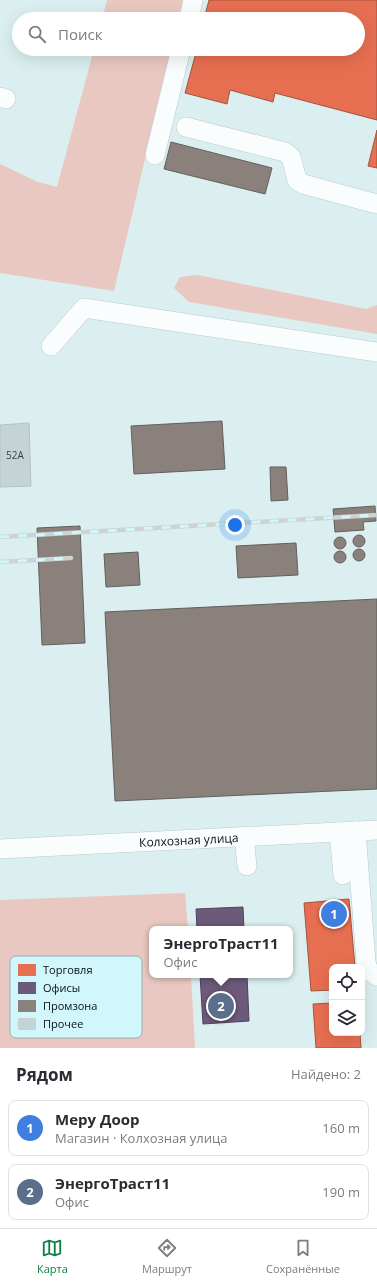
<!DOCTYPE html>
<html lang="ru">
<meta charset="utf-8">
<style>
:root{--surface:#fff;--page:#f2f2f3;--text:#2b2b33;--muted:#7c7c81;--line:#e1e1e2;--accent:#0b8043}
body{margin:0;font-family:"Open Sans",sans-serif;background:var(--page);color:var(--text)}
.controls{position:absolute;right:12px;bottom:12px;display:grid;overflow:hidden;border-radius:8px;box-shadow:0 4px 16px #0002}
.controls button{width:36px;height:36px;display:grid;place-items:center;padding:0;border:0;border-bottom:1px solid var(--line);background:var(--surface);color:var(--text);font:20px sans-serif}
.you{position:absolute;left:235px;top:525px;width:14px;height:14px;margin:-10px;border:3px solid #fff;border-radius:50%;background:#1a73e8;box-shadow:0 0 0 6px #1a73e833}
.badge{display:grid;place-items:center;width:26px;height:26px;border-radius:50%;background:var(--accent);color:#fff;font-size:13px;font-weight:700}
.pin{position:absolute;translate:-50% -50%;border:2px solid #fff;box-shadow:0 1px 4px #0006}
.popup{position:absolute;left:149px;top:926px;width:144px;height:52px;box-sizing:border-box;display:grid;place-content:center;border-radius:8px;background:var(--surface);filter:drop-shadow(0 1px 3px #0005);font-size:13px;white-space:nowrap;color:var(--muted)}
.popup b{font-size:15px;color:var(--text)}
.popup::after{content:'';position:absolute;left:50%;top:100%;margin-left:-8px;border:8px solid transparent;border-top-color:var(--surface)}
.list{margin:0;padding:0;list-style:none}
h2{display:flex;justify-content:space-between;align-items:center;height:52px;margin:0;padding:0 16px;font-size:17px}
h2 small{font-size:13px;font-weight:400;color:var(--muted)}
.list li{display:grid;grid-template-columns:26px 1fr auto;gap:12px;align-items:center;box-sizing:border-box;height:56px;margin:0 8px 8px;padding:0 8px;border:1px solid var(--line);border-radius:8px}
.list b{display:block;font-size:15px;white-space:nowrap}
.list p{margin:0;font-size:13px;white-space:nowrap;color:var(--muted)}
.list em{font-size:13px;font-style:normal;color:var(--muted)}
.icon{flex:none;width:22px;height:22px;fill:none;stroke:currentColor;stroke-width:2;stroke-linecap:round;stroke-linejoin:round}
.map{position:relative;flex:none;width:377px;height:1048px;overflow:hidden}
.search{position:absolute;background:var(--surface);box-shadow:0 4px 16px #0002;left:12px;right:12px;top:12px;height:44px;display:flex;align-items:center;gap:10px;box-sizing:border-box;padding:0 14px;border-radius:22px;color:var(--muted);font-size:15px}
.sheet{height:180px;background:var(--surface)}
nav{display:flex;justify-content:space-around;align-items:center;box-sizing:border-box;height:56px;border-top:1px solid var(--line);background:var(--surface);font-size:11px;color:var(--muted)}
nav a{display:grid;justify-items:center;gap:2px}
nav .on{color:var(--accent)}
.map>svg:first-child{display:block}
.green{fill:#e9c8c1}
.shops{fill:#e76f51;stroke:#a3533e}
.offices{fill:#6d597a;stroke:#4e435b}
.industry{fill:#8a817c;stroke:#625f5c}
.building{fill:#c4d4d6;stroke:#b2c2c4}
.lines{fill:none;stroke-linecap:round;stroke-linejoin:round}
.minor-casing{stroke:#bacacc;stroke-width:20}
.minor{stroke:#fafdfd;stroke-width:19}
.rail-casing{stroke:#cdd2d2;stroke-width:4.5}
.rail{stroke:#d1f6fb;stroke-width:3;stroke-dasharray:9;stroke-linecap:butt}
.labels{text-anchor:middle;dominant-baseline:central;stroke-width:4;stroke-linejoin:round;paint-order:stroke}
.number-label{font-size:10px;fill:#354244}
.street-label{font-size:12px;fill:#051113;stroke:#d1f6fb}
.key{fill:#d1f6fb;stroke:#94b1b5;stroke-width:1}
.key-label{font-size:11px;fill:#051113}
</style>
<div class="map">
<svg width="377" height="1048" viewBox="0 0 377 1048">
<rect width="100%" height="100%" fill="#dbeff1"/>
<g class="green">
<polygon points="107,0 183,0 178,19 102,19"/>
<polygon points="94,49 171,49 114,291 0,273 0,164 38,182 57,187"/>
<polygon points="198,275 366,309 377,305 377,334 189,302 174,288 180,277"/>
<polygon points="185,893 188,929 152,929 152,975 191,975 195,1048 0,1048 0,900"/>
</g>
<g class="shops">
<polygon points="209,0 377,0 377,120 275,93 273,102 230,90 227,104 185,93 197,49 358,49 358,19 204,19"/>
<polygon points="377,130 377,168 368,166"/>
<polygon points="349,899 355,967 332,967 332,990 311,991 304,903"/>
<polygon points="332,1003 332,1033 360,1033 361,1048 316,1048 313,1004"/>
</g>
<g class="offices">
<polygon points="243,907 244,929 197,929 196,909"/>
<polygon points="200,975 247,975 249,1021 203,1024"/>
</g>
<g class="industry">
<polygon points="171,142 272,168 265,194 164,169"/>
<polygon points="222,421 225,469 134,474 131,426"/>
<polygon points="270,467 286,467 288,500 271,501"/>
<polygon points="375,506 376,521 363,522 364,530 335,532 333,509"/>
<polygon points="80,526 85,643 42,645 37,528"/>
<circle cx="359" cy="541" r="6"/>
<circle cx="340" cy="543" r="6"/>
<polygon points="296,543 298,575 238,578 236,546"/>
<circle cx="359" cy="555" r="6"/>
<circle cx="340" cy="557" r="6"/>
<polygon points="138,552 140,585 106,587 104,554"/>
<polygon points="377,599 377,789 115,801 105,612"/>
</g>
<polygon class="building" points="29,423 31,486 0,487 0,425"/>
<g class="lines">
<defs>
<g id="minor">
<polyline points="189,19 193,0"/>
<polyline points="0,97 6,99"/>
<polyline points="186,127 285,152 291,157 297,180 303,184 377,204"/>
<polyline points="155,155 181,49"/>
<polyline points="51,346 84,308 377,352"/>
<polyline points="356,831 366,962 368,970 377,976"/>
<polyline points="339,832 343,875"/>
<polyline points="244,837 247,866"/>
<path id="s1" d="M0,849L377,830"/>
</g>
</defs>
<use href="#minor" class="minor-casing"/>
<use href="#minor" class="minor"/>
<defs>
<g id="rail">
<polyline points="0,537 377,515"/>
<polyline points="0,562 71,558"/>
</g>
</defs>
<use href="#rail" class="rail-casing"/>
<use href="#rail" class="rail"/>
</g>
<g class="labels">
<g class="number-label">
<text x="15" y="455">52А</text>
</g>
<g class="street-label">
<text stroke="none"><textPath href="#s1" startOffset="189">Колхозная улица</textPath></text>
</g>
</g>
<rect x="10" y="956" width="132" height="82" rx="6" class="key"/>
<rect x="18" y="964" width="18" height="12" fill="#e76f51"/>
<rect x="18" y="982" width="18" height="12" fill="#6d597a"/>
<rect x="18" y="1000" width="18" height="12" fill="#8a817c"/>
<rect x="18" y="1018" width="18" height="12" fill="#c4d4d6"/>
<g class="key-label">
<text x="43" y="974">Торговля</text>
<text x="43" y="992">Офисы</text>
<text x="43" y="1010">Промзона</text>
<text x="43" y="1028">Прочее</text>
</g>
</svg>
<div class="controls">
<button><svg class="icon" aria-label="locate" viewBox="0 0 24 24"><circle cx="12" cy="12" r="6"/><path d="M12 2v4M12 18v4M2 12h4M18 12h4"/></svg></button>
<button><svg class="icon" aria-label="layers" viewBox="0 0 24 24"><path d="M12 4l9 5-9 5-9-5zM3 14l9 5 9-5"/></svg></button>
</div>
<div class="you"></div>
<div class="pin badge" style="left:334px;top:914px;background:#3f7fe0">1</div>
<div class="pin badge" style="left:221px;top:1006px;background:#5c6f8a">2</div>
<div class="popup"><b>ЭнергоТраст11</b>Офис</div>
<div class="search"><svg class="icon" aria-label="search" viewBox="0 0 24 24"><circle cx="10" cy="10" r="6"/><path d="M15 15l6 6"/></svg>Поиск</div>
</div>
<section class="sheet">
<h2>Рядом<small>Найдено: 2</small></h2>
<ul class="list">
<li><span class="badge" style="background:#3f7fe0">1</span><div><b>Меру Доор</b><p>Магазин · Колхозная улица</p></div><em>160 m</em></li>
<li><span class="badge" style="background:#5c6f8a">2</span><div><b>ЭнергоТраст11</b><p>Офис</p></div><em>190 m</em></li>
</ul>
</section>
<nav>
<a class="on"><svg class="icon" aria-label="map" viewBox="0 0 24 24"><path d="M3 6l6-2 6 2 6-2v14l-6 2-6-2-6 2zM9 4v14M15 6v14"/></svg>Карта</a>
<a><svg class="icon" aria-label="directions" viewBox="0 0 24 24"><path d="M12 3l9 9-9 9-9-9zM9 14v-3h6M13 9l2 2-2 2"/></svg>Маршрут</a>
<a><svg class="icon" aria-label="saved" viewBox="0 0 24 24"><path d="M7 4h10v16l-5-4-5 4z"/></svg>Сохранённые</a>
</nav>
